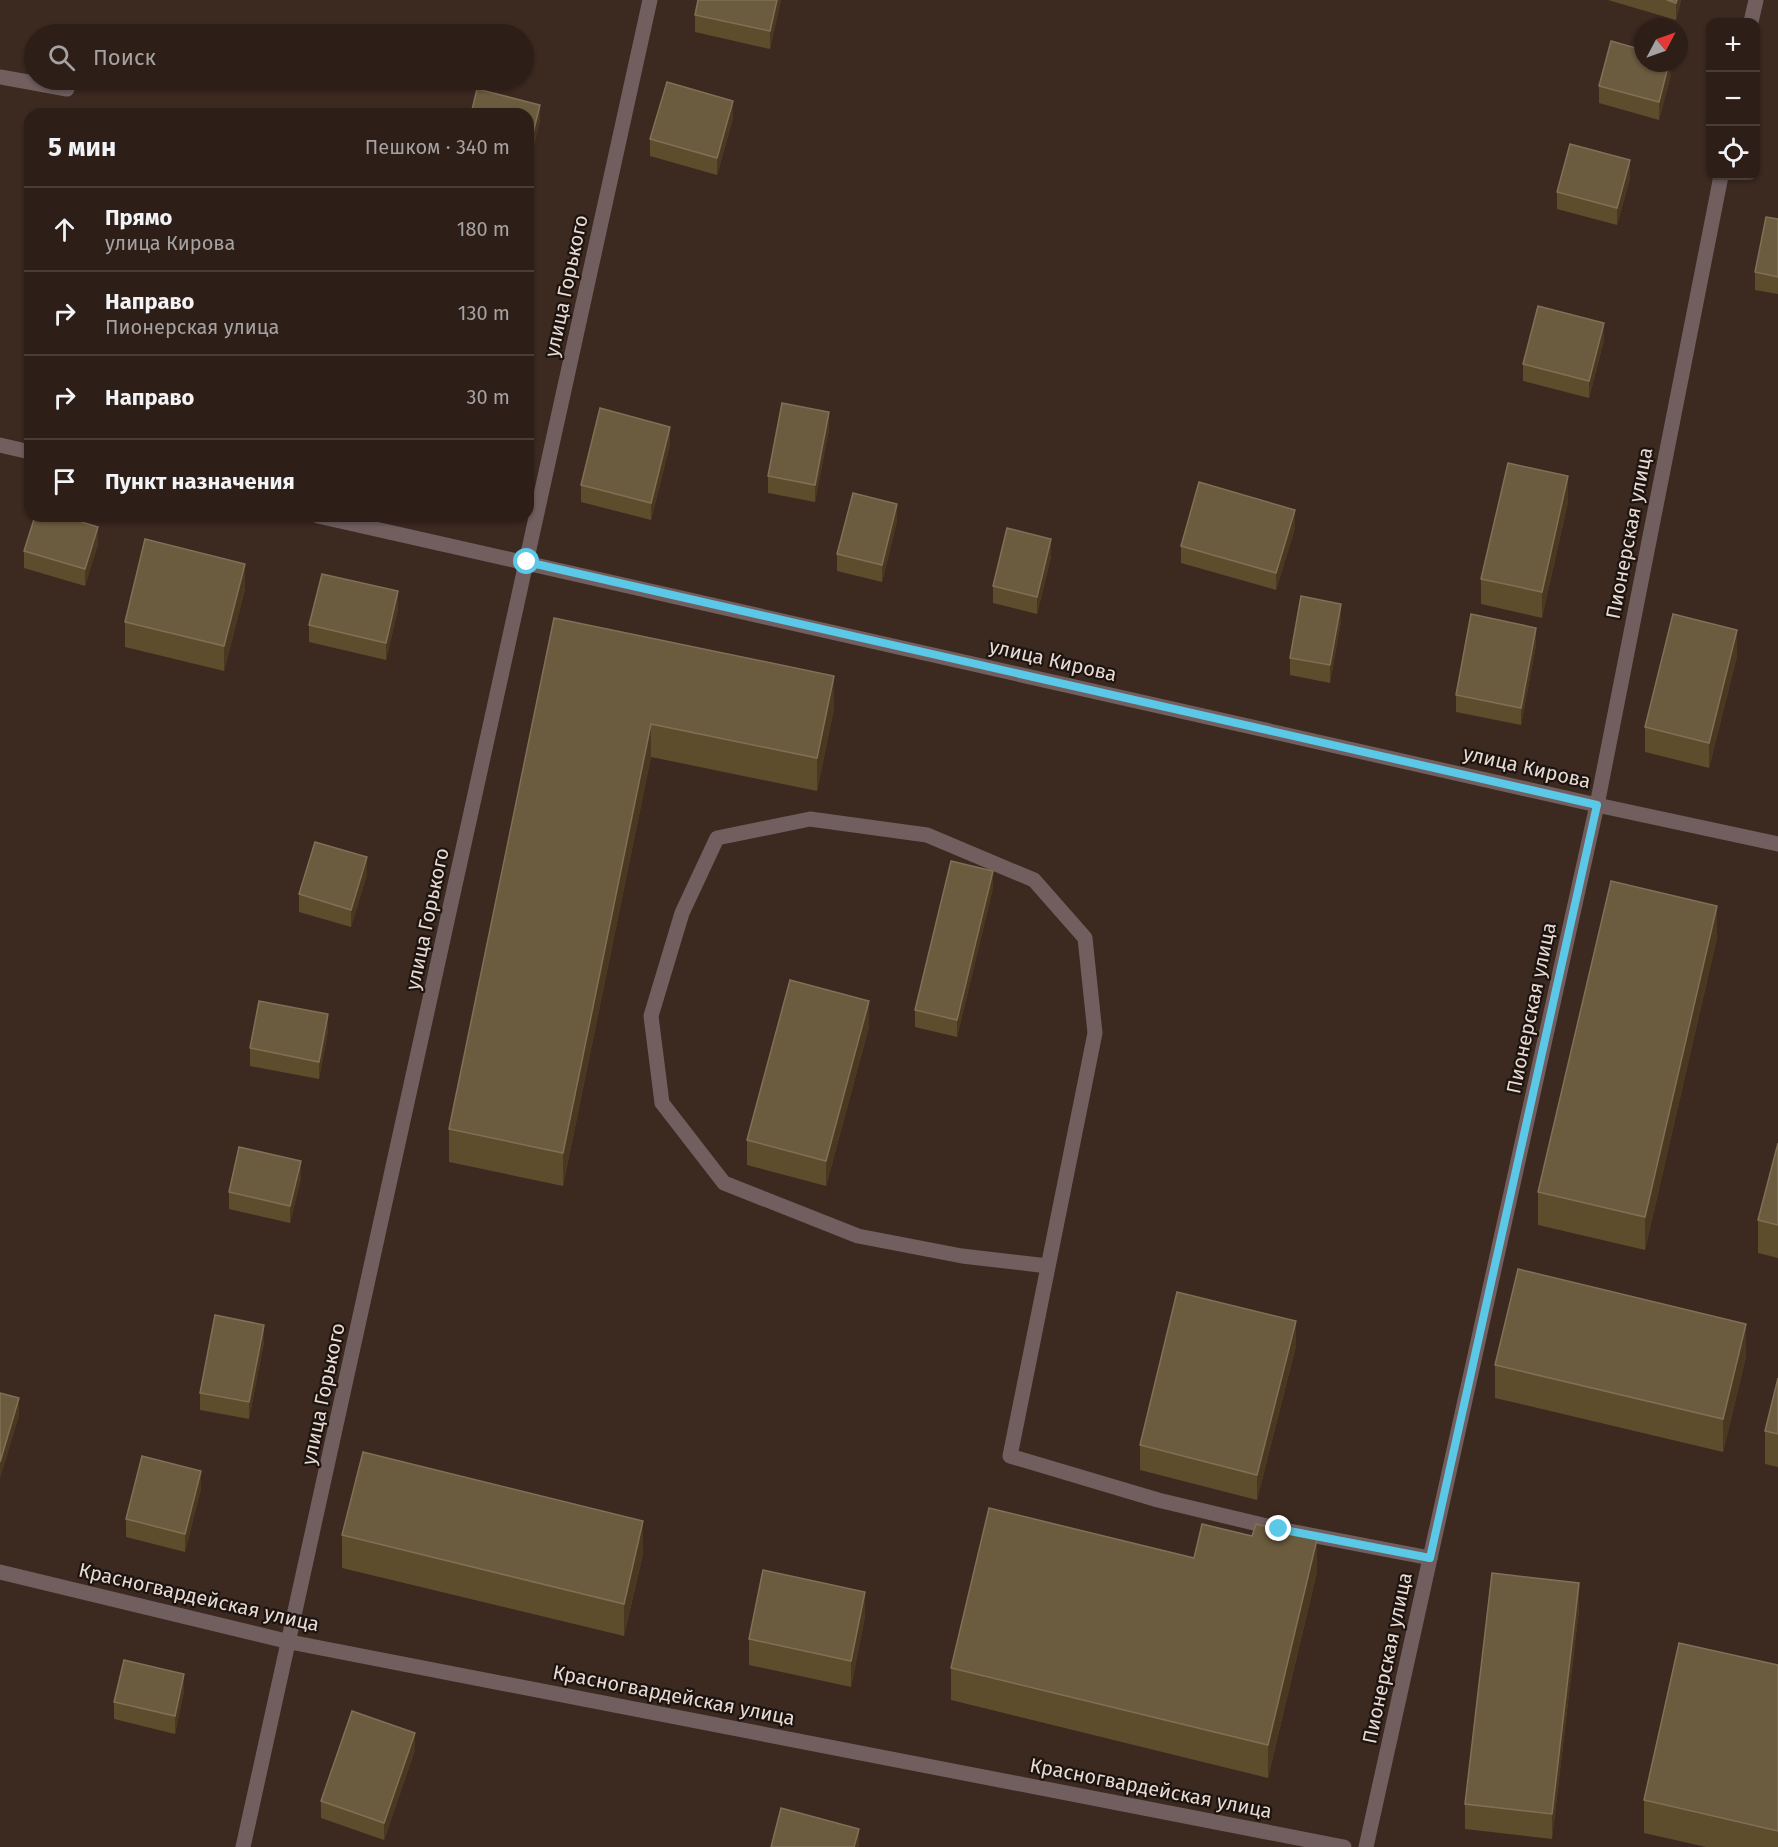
<!DOCTYPE html>
<html lang="ru">
<meta charset="utf-8">
<style>
:root{--surface:#2d1f18;--page:#392c25;--text:#f1f3f6;--muted:#a7a2a2;--line:#483d37}
body{margin:0;font-family:"Fira Sans",sans-serif;background:var(--page);color:var(--text)}
.controls{position:absolute;right:18px;top:18px;display:grid;overflow:hidden;border-radius:12px;box-shadow:0 2px 4px #0004}
.controls button{width:54px;height:54px;display:grid;place-items:center;padding:0;border:0;border-bottom:2px solid var(--line);background:var(--surface);color:var(--text);font:30px sans-serif}
.compass{position:absolute;left:1634px;top:18px;width:54px;height:54px;border-radius:50%;background:var(--surface);box-shadow:0 2px 4px #0004;rotate:49deg}
.stop{position:absolute;width:18px;height:18px;margin:-14px;border:4px solid #5bc8e7;border-radius:50%;background:#fff}
.stop.end{background:#5bc8e7;border-color:#fff;box-shadow:0 2px 6px #0008}
.list{margin:0;padding:0;list-style:none}
h2{display:flex;justify-content:space-between;align-items:center;height:78px;margin:0;padding:0 24px;font-size:26px}
h2 small{font-size:20px;font-weight:400;color:var(--muted)}
.list li{display:grid;grid-template-columns:39px 1fr auto;gap:18px;align-items:center;box-sizing:border-box;height:84px;padding:0 24px;border-top:2px solid var(--line)}
.list b{display:block;font-size:22px;white-space:nowrap}
.list p{margin:0;font-size:20px;white-space:nowrap;color:var(--muted)}
.list em{font-size:20px;font-style:normal;color:var(--muted)}
.icon{flex:none;width:33px;height:33px;fill:none;stroke:currentColor;stroke-width:2;stroke-linecap:round;stroke-linejoin:round}
.map{position:relative;flex:none;width:1778px;height:1847px;overflow:hidden}
.search{position:absolute;background:var(--surface);box-shadow:0 2px 4px #0004;left:24px;top:24px;width:510px;height:66px;display:flex;align-items:center;gap:15px;box-sizing:border-box;padding:0 21px;border-radius:33px;color:var(--muted);font-size:22px}
.panel{position:absolute;background:var(--surface);box-shadow:0 2px 4px #0004;left:24px;top:108px;width:510px;height:414px;border-radius:18px}
.map>svg:first-child{display:block}
.lines{fill:none;stroke-linecap:round;stroke-linejoin:round}
.minor{stroke:#715e5f;stroke-width:15}
.wall{fill:#5d4d2d}
.shaded-wall{fill:#4a3820}
.building{fill:#6c5c3f;stroke:#807056;stroke-width:1.5}
.route{stroke:#5bc8e7;stroke-width:8}
.labels{text-anchor:middle;dominant-baseline:central;stroke-width:4.5;stroke-linejoin:round;paint-order:stroke}
.street-label{font-size:20px;fill:#e8dbd5;stroke:#1d1410}
</style>
<div class="map">
<svg width="1778" height="1847" viewBox="0 0 1778 1847">
<rect width="100%" height="100%" fill="#3c2920"/>
<g class="lines">
<g class="minor">
<polyline points="1751,22 1756,0"/>
<polyline points="0,77 67,89"/>
<polyline points="0,445 30,452"/>
<polyline points="318,516 1597,805 1778,844"/>
<polyline points="1048,1266 962,1256 858,1236 724,1183 662,1103 651,1016 682,913 717,838 810,819 927,835 1034,880 1085,938 1095,1033 1010,1456 1158,1500 1279,1529 1430,1558"/>
<polyline points="0,1572 290,1642 1344,1847"/>
<polyline points="243,1847 650,0"/>
<polyline points="1366,1847 1597,805 1721,176"/>
</g>
</g>
<g class="wall">
<polygon points="698,0 781,0 770,49 695,32 695,15"/>
<polygon points="1608,0 1681,0 1676,20"/>
<polygon points="1671,63 1671,75 1659,120 1599,103 1599,86"/>
<polygon points="733,118 717,175 650,156 650,139"/>
<polygon points="1630,178 1617,225 1557,209 1557,192"/>
<polygon points="1778,219 1778,294 1755,290 1755,272"/>
<polygon points="1604,340 1589,398 1523,381 1523,364"/>
<polygon points="829,429 815,502 768,493 768,476"/>
<polygon points="670,444 651,520 581,502 581,485"/>
<polygon points="1568,502 1542,618 1481,604 1481,579"/>
<polygon points="897,521 882,582 837,571 837,554"/>
<polygon points="1295,528 1276,590 1181,563 1181,546"/>
<polygon points="98,544 85,586 24,568 24,551"/>
<polygon points="1051,557 1037,614 993,603 993,586"/>
<polygon points="245,589 224,671 125,647 125,622"/>
<polygon points="398,609 386,660 309,642 309,625"/>
<polygon points="554,618 834,709 817,791 651,757 563,1186 449,1162 449,1129"/>
<polygon points="1341,621 1330,683 1290,675 1290,658"/>
<polygon points="1536,645 1521,725 1456,712 1456,695"/>
<polygon points="1737,656 1709,768 1645,752 1645,727"/>
<polygon points="367,874 351,927 299,912 299,894"/>
<polygon points="993,888 957,1037 915,1027 915,1010"/>
<polygon points="1717,938 1645,1250 1538,1225 1538,1192"/>
<polygon points="869,1027 826,1186 747,1165 747,1140"/>
<polygon points="328,1031 319,1079 250,1066 250,1048"/>
<polygon points="1778,1143 1778,1258 1758,1253 1758,1220"/>
<polygon points="301,1178 290,1223 229,1209 229,1192"/>
<polygon points="264,1342 249,1419 200,1410 200,1393"/>
<polygon points="1296,1346 1257,1500 1140,1470 1140,1445"/>
<polygon points="1746,1357 1723,1452 1495,1398 1495,1365"/>
<polygon points="1778,1378 1778,1467 1765,1464 1765,1431"/>
<polygon points="201,1488 185,1552 126,1537 126,1519"/>
<polygon points="342,1535 643,1554 624,1636 342,1568"/>
<polygon points="1252,1536 1317,1572 1268,1778 951,1700 951,1668 1194,1558"/>
<polygon points="1579,1609 1552,1839 1465,1829 1465,1804"/>
<polygon points="865,1617 851,1687 749,1665 749,1639"/>
<polygon points="1778,1665 1778,1847 1706,1847 1644,1833 1644,1800"/>
<polygon points="184,1691 175,1734 114,1719 114,1702"/>
<polygon points="415,1750 384,1840 321,1818 321,1801"/>
</g>
<g class="shaded-wall">
<polygon points="777,0 781,0 770,49 770,31"/>
<polygon points="1677,0 1681,0 1676,20 1676,3"/>
<polygon points="1669,63 1671,63 1671,75 1659,120 1659,102"/>
<polygon points="733,101 733,118 717,175 717,158"/>
<polygon points="540,105 540,122 528,170 528,153"/>
<polygon points="1630,160 1630,178 1617,225 1617,208"/>
<polygon points="1604,323 1604,340 1589,398 1589,381"/>
<polygon points="829,412 829,429 815,502 815,485"/>
<polygon points="670,427 670,444 651,520 651,503"/>
<polygon points="1568,476 1568,502 1542,618 1542,592"/>
<polygon points="897,504 897,521 882,582 882,565"/>
<polygon points="1295,510 1295,528 1276,590 1276,573"/>
<polygon points="98,527 98,544 85,586 85,569"/>
<polygon points="1051,539 1051,557 1037,614 1037,597"/>
<polygon points="245,564 245,589 224,671 224,646"/>
<polygon points="398,591 398,609 386,660 386,643"/>
<polygon points="1341,604 1341,621 1330,683 1330,665"/>
<polygon points="1536,628 1536,645 1521,725 1521,708"/>
<polygon points="1737,630 1737,656 1709,768 1709,743"/>
<polygon points="834,676 834,709 817,791 817,758"/>
<polygon points="651,724 651,757 563,1186 563,1153"/>
<polygon points="367,857 367,874 351,927 351,910"/>
<polygon points="993,871 993,888 957,1037 957,1020"/>
<polygon points="1717,906 1717,938 1645,1250 1645,1217"/>
<polygon points="869,1001 869,1027 826,1186 826,1161"/>
<polygon points="328,1014 328,1031 319,1079 319,1062"/>
<polygon points="301,1161 301,1178 290,1223 290,1206"/>
<polygon points="1296,1321 1296,1346 1257,1500 1257,1475"/>
<polygon points="1746,1324 1746,1357 1723,1452 1723,1419"/>
<polygon points="264,1325 264,1342 249,1419 249,1402"/>
<polygon points="19,1398 19,1416 0,1479 0,1462"/>
<polygon points="201,1471 201,1488 185,1552 185,1534"/>
<polygon points="643,1521 643,1554 624,1636 624,1604"/>
<polygon points="1317,1539 1317,1572 1268,1778 1268,1745"/>
<polygon points="1579,1583 1579,1609 1552,1839 1552,1814"/>
<polygon points="865,1592 865,1617 851,1687 851,1661"/>
<polygon points="184,1674 184,1691 175,1734 175,1716"/>
<polygon points="415,1733 415,1750 384,1840 384,1823"/>
<polygon points="859,1829 859,1847 854,1847"/>
</g>
<g class="building">
<polygon points="698,0 777,0 770,31 695,15"/>
<polygon points="1667,0 1677,0 1676,3"/>
<polygon points="1611,41 1643,50 1643,63 1669,63 1659,102 1599,86"/>
<polygon points="667,82 733,101 717,158 650,139"/>
<polygon points="477,89 540,105 528,153 528,114 471,114"/>
<polygon points="1570,144 1630,160 1617,208 1557,192"/>
<polygon points="1766,217 1778,219 1778,277 1755,272"/>
<polygon points="1538,306 1604,323 1589,381 1523,364"/>
<polygon points="782,403 829,412 815,485 768,476"/>
<polygon points="600,408 670,427 651,503 581,485"/>
<polygon points="1508,463 1568,476 1542,592 1481,579"/>
<polygon points="1199,482 1295,510 1276,573 1181,546"/>
<polygon points="853,493 897,504 882,565 837,554"/>
<polygon points="35,516 62,516 98,527 85,569 24,551"/>
<polygon points="1007,528 1051,539 1037,597 993,586"/>
<polygon points="145,539 245,564 224,646 125,622"/>
<polygon points="322,574 398,591 386,643 309,625"/>
<polygon points="1301,596 1341,604 1330,665 1290,658"/>
<polygon points="1471,614 1536,628 1521,708 1456,695"/>
<polygon points="1673,614 1737,630 1709,743 1645,727"/>
<polygon points="554,618 834,676 817,758 651,724 563,1153 449,1129"/>
<polygon points="315,842 367,857 351,910 299,894"/>
<polygon points="951,861 993,871 957,1020 915,1010"/>
<polygon points="1611,881 1717,906 1645,1217 1538,1192"/>
<polygon points="790,980 869,1001 826,1161 747,1140"/>
<polygon points="259,1001 328,1014 319,1062 250,1048"/>
<polygon points="1778,1143 1778,1225 1758,1220"/>
<polygon points="239,1147 301,1161 290,1206 229,1192"/>
<polygon points="1518,1269 1746,1324 1723,1419 1495,1365"/>
<polygon points="1177,1292 1296,1321 1257,1475 1140,1445"/>
<polygon points="215,1315 264,1325 249,1402 200,1393"/>
<polygon points="1778,1378 1778,1434 1765,1431"/>
<polygon points="0,1393 19,1398 0,1462"/>
<polygon points="363,1452 643,1521 624,1604 342,1535"/>
<polygon points="142,1456 201,1471 185,1534 126,1519"/>
<polygon points="989,1508 1194,1558 1202,1524 1252,1536 1256,1524 1317,1539 1268,1745 951,1668"/>
<polygon points="763,1570 865,1592 851,1661 749,1639"/>
<polygon points="1492,1573 1579,1583 1552,1814 1465,1804"/>
<polygon points="1679,1643 1778,1665 1778,1831 1644,1800"/>
<polygon points="124,1660 184,1674 175,1716 114,1702"/>
<polygon points="352,1711 415,1733 384,1823 321,1801"/>
<polygon points="781,1808 859,1829 854,1847 771,1847"/>
</g>
<g class="lines">
<polyline class="route" points="527,562 1597,805 1430,1558 1279,1529"/>
</g>
<g class="labels">
<g class="street-label">
<text transform="translate(566 286) rotate(-78)">улица Горького</text>
<text transform="translate(1629 533) rotate(-79)">Пионерская улица</text>
<text transform="translate(1053 660) rotate(13)">улица Кирова</text>
<text transform="translate(1527 767) rotate(13)">улица Кирова</text>
<text transform="translate(427 919) rotate(-78)">улица Горького</text>
<text transform="translate(1531 1008) rotate(-78)">Пионерская улица</text>
<text transform="translate(323 1394) rotate(-78)">улица Горького</text>
<text transform="translate(199 1597) rotate(13)">Красногвардейская улица</text>
<text transform="translate(1387 1658) rotate(-78)">Пионерская улица</text>
<text transform="translate(674 1695) rotate(11)">Красногвардейская улица</text>
<text transform="translate(1151 1788) rotate(11)">Красногвардейская улица</text>
</g>
</g>
</svg>
<div class="controls">
<button>+</button>
<button>−</button>
<button><svg class="icon" aria-label="locate" viewBox="0 0 24 24"><circle cx="12" cy="12" r="6"/><path d="M12 2v4M12 18v4M2 12h4M18 12h4"/></svg></button>
</div>
<svg class="compass" viewBox="-18 -18 36 36"><path d="M0-13l5 13h-10z" fill="#e53935"/><path d="M0 13l5-13h-10z" fill="#a7a2a2"/></svg>
<div class="stop" style="left:527px;top:562px"></div>
<div class="stop end" style="left:1279px;top:1529px"></div>
<div class="search"><svg class="icon" aria-label="search" viewBox="0 0 24 24"><circle cx="10" cy="10" r="6"/><path d="M15 15l6 6"/></svg>Поиск</div>
<section class="panel">
<h2>5 мин<small>Пешком · 340 m</small></h2>
<ul class="list">
<li><svg class="icon" aria-label="ahead" viewBox="0 0 24 24"><path d="M12 20V5M6 11l6-6 6 6"/></svg><div><b>Прямо</b><p>улица Кирова</p></div><em>180 m</em></li>
<li><svg class="icon" aria-label="right" viewBox="0 0 24 24"><path d="M7 20v-9h11M14 6l5 5-5 5"/></svg><div><b>Направо</b><p>Пионерская улица</p></div><em>130 m</em></li>
<li><svg class="icon" aria-label="right" viewBox="0 0 24 24"><path d="M7 20v-9h11M14 6l5 5-5 5"/></svg><div><b>Направо</b></div><em>30 m</em></li>
<li><svg class="icon" aria-label="arrive" viewBox="0 0 24 24"><path d="M6 21V4h12l-3 4 3 4H6"/></svg><div><b>Пункт назначения</b></div></li>
</ul>
</section>
</div>
